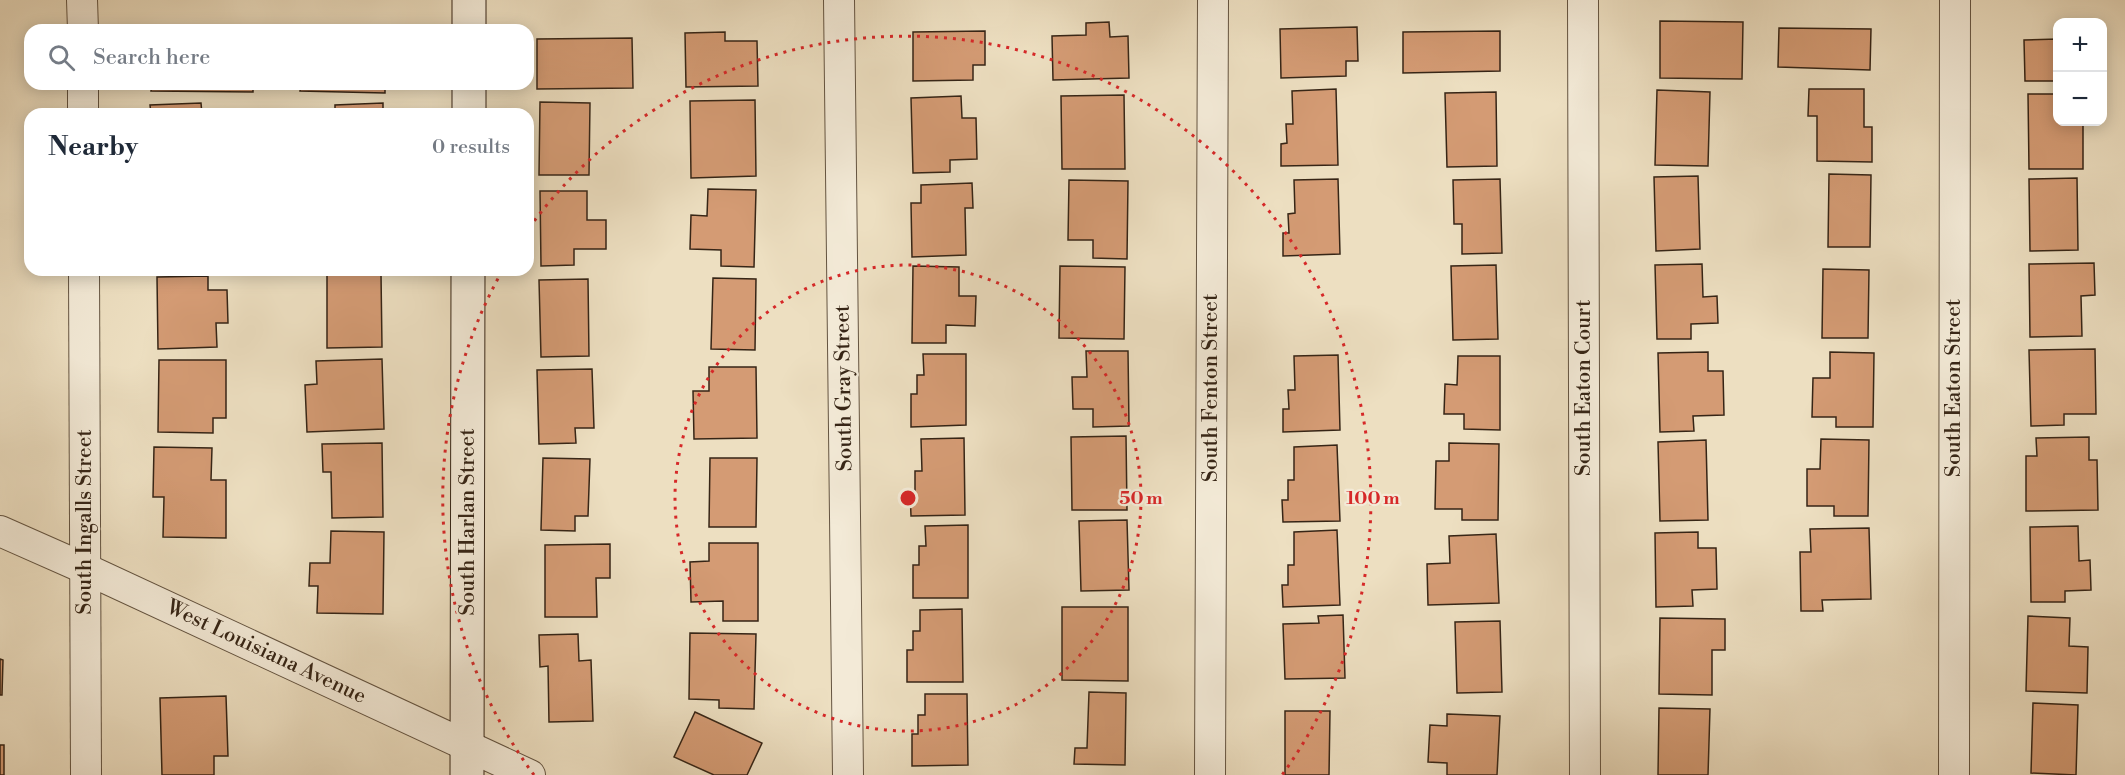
<!DOCTYPE html>
<meta charset="utf-8">
<style>
:root{--surface:#fff;--page:#f2f2f3;--text:#1f2937;--muted:#747a83;--line:#e0e1e3}
body{margin:0;font-family:"Libre Bodoni",serif;background:var(--page);color:var(--text)}
.controls{position:absolute;right:18px;top:18px;display:grid;overflow:hidden;border-radius:12px;box-shadow:0 3px 15px #0003}
.controls button{width:54px;height:54px;display:grid;place-items:center;padding:0;border:0;border-bottom:2px solid var(--line);background:var(--surface);color:var(--text);font:30px sans-serif}
.list{margin:0;padding:0;list-style:none}
h2{display:flex;justify-content:space-between;align-items:center;height:78px;margin:0;padding:0 24px;font-size:26px}
h2 small{font-size:20px;font-weight:400;color:var(--muted)}
.icon{flex:none;width:33px;height:33px;fill:none;stroke:currentColor;stroke-width:2;stroke-linecap:round;stroke-linejoin:round}
.map{position:relative;flex:none;width:2125px;height:775px;overflow:hidden}
.search{position:absolute;background:var(--surface);box-shadow:0 3px 15px #0003;left:24px;top:24px;width:510px;height:66px;display:flex;align-items:center;gap:15px;box-sizing:border-box;padding:0 21px;border-radius:18px;color:var(--muted);font-size:22px}
.panel{position:absolute;background:var(--surface);box-shadow:0 3px 15px #0003;left:24px;top:108px;width:510px;height:168px;border-radius:18px}
.map>svg:first-child{display:block}
.building{fill:#d49b74;stroke:#362516;stroke-width:1.5}
.lines{fill:none;stroke-linecap:round;stroke-linejoin:round}
.street-casing{stroke:#645441;stroke-width:32}
.secondary-casing{stroke:#362516;stroke-width:35}
.street{stroke:#f3ead7;stroke-width:30}
.secondary{stroke:#f3ead7;stroke-width:33}
.ring{fill:none;stroke:#d62828;stroke-width:3;stroke-dasharray:3 6}
.labels{text-anchor:middle;dominant-baseline:central;stroke-width:4.5;stroke-linejoin:round;paint-order:stroke}
.street-label{font-size:21px;fill:#362516;stroke:#f3ead7}
.centre{fill:#d62828;stroke:#f3ead7;stroke-width:3}
.ring-label{font-size:18px;text-anchor:middle;font-weight:bold;fill:#d62828;stroke:#f3ead7;stroke-width:4.5;stroke-linejoin:round;paint-order:stroke}
</style>
<div class="map">
<svg width="2125" height="775" viewBox="0 0 2125 775">
<rect width="100%" height="100%" fill="#eddfc1"/>
<filter id="stains"><feTurbulence type="fractalNoise" baseFrequency=".00333" numOctaves="4"/><feColorMatrix values="0 0 0 0 .2 0 0 0 0 .09 0 0 0 0 .02 0 0 0 .5 -.17"/></filter>
<radialGradient id="worn" r=".72"><stop offset=".6" stop-color="#630" stop-opacity="0"/><stop offset="1" stop-color="#630" stop-opacity=".3"/></radialGradient>
<g class="building">
<polygon points="1660,21 1743,22 1742,79 1660,78"/>
<polygon points="1109,22 1110,37 1128,36 1129,78 1053,80 1052,36 1086,35 1086,23"/>
<polygon points="1357,27 1358,61 1346,61 1346,76 1281,78 1280,29"/>
<polygon points="1779,28 1871,29 1870,70 1778,67"/>
<polygon points="985,31 985,65 973,65 973,80 913,81 913,32"/>
<polygon points="1500,31 1500,71 1403,73 1403,32"/>
<polygon points="725,32 725,41 757,41 758,86 686,87 685,33"/>
<polygon points="632,38 633,88 537,89 537,39"/>
<polygon points="2058,39 2058,81 2025,81 2024,40"/>
<polygon points="152,84 253,84 253,92 151,91"/>
<polygon points="301,84 385,84 385,93 300,91"/>
<polygon points="1336,89 1338,165 1281,166 1281,144 1287,143 1286,124 1293,124 1292,91"/>
<polygon points="1809,89 1864,89 1864,127 1872,127 1872,162 1817,161 1817,116 1808,116"/>
<polygon points="1657,90 1710,92 1708,166 1655,165"/>
<polygon points="1496,92 1497,166 1447,167 1445,93"/>
<polygon points="2028,94 2058,94 2058,122 2083,122 2083,169 2029,169"/>
<polygon points="1124,95 1125,169 1062,169 1061,96"/>
<polygon points="961,96 962,118 976,118 977,159 950,160 950,172 913,173 911,98"/>
<polygon points="755,100 756,176 691,178 690,101"/>
<polygon points="540,102 590,103 589,175 539,175"/>
<polygon points="201,103 202,114 151,114 150,105"/>
<polygon points="383,103 383,114 335,114 335,105"/>
<polygon points="1829,174 1871,175 1870,247 1828,247"/>
<polygon points="1698,176 1700,249 1656,251 1654,177"/>
<polygon points="2077,178 2078,250 2030,251 2029,179"/>
<polygon points="1338,179 1340,254 1283,256 1283,233 1289,233 1288,214 1295,213 1294,180"/>
<polygon points="1500,179 1502,253 1462,254 1462,224 1454,224 1453,180"/>
<polygon points="1069,180 1128,181 1127,259 1093,258 1093,240 1068,240"/>
<polygon points="972,183 973,208 965,208 966,255 912,257 911,203 921,203 921,185"/>
<polygon points="708,189 756,190 754,267 721,266 721,250 690,249 691,215 707,216"/>
<polygon points="540,191 587,191 587,220 606,220 606,249 574,249 574,265 541,266"/>
<polygon points="2094,263 2095,295 2081,296 2082,336 2030,337 2029,264"/>
<polygon points="1702,264 1703,297 1717,296 1718,323 1691,324 1691,339 1657,339 1655,265"/>
<polygon points="1496,265 1498,339 1453,340 1451,266"/>
<polygon points="913,266 959,267 959,296 976,296 975,326 946,325 946,343 912,343"/>
<polygon points="1060,266 1125,267 1124,339 1059,338"/>
<polygon points="1823,269 1869,270 1868,338 1822,338"/>
<polygon points="381,274 382,347 327,348 327,275"/>
<polygon points="208,276 208,290 227,290 228,323 216,323 217,347 158,349 157,277"/>
<polygon points="713,278 756,279 755,350 711,349"/>
<polygon points="588,279 589,356 541,357 539,280"/>
<polygon points="2095,349 2096,414 2064,414 2064,425 2031,426 2029,350"/>
<polygon points="1086,351 1128,351 1129,426 1093,427 1093,409 1073,409 1072,377 1087,377"/>
<polygon points="1708,352 1708,371 1723,371 1724,415 1693,416 1694,431 1660,432 1658,353"/>
<polygon points="1830,352 1874,353 1873,427 1836,427 1836,417 1812,417 1813,378 1830,378"/>
<polygon points="923,354 966,354 966,425 911,427 911,394 917,394 917,375 924,375"/>
<polygon points="1338,355 1340,430 1283,432 1283,409 1289,409 1288,390 1295,390 1294,356"/>
<polygon points="1458,356 1500,356 1500,430 1464,429 1464,414 1444,414 1445,384 1457,385"/>
<polygon points="382,359 384,429 307,432 305,385 317,384 316,361"/>
<polygon points="159,360 226,360 226,418 213,418 213,433 158,432"/>
<polygon points="709,367 756,367 757,438 694,439 693,391 709,391"/>
<polygon points="592,369 594,428 575,428 576,443 539,444 537,370"/>
<polygon points="1126,436 1127,510 1072,510 1071,437"/>
<polygon points="2089,437 2089,460 2097,460 2098,510 2026,511 2026,456 2037,456 2036,438"/>
<polygon points="964,438 965,515 911,516 910,491 915,491 915,471 922,471 921,439"/>
<polygon points="1821,439 1869,440 1868,516 1834,516 1834,506 1807,506 1807,469 1820,469"/>
<polygon points="1706,440 1708,520 1660,521 1658,442"/>
<polygon points="382,443 383,517 332,518 331,472 323,472 322,444"/>
<polygon points="1449,443 1499,444 1498,520 1462,520 1462,509 1435,509 1436,461 1449,461"/>
<polygon points="1337,445 1340,521 1283,522 1282,500 1288,500 1288,480 1294,480 1294,447"/>
<polygon points="154,447 212,448 211,480 226,480 226,538 163,537 164,497 153,497"/>
<polygon points="543,458 590,459 588,516 575,516 575,531 541,530"/>
<polygon points="710,458 757,458 756,527 709,527"/>
<polygon points="1127,520 1129,590 1081,591 1079,521"/>
<polygon points="968,525 968,598 913,598 913,565 919,565 919,546 926,546 925,526"/>
<polygon points="2078,526 2079,561 2090,560 2091,590 2065,591 2065,602 2031,602 2030,527"/>
<polygon points="1869,528 1871,599 1822,600 1823,611 1801,611 1800,552 1811,552 1810,529"/>
<polygon points="1337,530 1340,605 1283,607 1282,585 1288,585 1288,565 1294,565 1294,532"/>
<polygon points="331,531 384,532 383,614 317,613 318,586 309,586 310,563 330,563"/>
<polygon points="1698,532 1698,548 1716,548 1717,589 1692,590 1693,606 1656,607 1655,533"/>
<polygon points="1496,534 1499,603 1428,605 1427,564 1450,563 1449,536"/>
<polygon points="709,543 758,543 758,621 723,621 723,601 691,602 690,562 709,561"/>
<polygon points="610,544 610,578 596,578 597,617 545,617 545,545"/>
<polygon points="1062,607 1128,607 1128,681 1062,680"/>
<polygon points="962,609 963,682 907,682 907,650 913,650 913,631 920,631 920,610"/>
<polygon points="1343,615 1345,678 1285,679 1283,624 1319,623 1318,616"/>
<polygon points="2028,616 2070,618 2069,646 2088,647 2087,693 2026,691"/>
<polygon points="1660,618 1725,619 1725,650 1712,650 1712,695 1659,694"/>
<polygon points="1500,621 1502,692 1457,693 1455,622"/>
<polygon points="690,633 756,634 754,709 719,708 719,700 689,699"/>
<polygon points="578,634 579,661 591,660 593,721 549,722 548,666 540,667 539,635"/>
<polygon points="0,659 3,660 2,695 0,695"/>
<polygon points="1089,692 1126,693 1125,765 1074,764 1075,748 1087,748"/>
<polygon points="925,694 967,694 968,765 912,766 912,734 918,734 918,715 925,715"/>
<polygon points="226,696 228,756 214,756 214,775 162,775 160,698"/>
<polygon points="2033,703 2078,705 2076,775 2031,773"/>
<polygon points="1659,708 1710,709 1708,775 1658,775"/>
<polygon points="1285,711 1330,711 1329,775 1285,775"/>
<polygon points="695,712 762,743 747,775 714,775 674,757"/>
<polygon points="1447,714 1500,716 1497,775 1447,775 1447,763 1428,762 1430,725 1447,726"/>
<rect x="0" y="745" width="4" height="30"/>
</g>
<g class="lines">
<defs>
<g id="street">
<polyline points="82,0 83,30"/>
<polyline points="839,0 848,775"/>
<polyline points="1583,0 1585,775"/>
<polyline points="83,84 83,114"/>
<polyline points="84,270 86,775"/>
<polyline points="0,531 86,569 530,775"/>
<polyline points="1210,775 1213,0"/>
<polyline points="1954,775 1955,0"/>
</g>
<g id="secondary">
<polyline points="469,30 469,0"/>
<polyline points="469,114 469,84"/>
<polyline points="467,775 468,270"/>
</g>
</defs>
<use href="#street" class="street-casing"/>
<use href="#secondary" class="secondary-casing"/>
<use href="#street" class="street"/>
<use href="#secondary" class="secondary"/>
</g>
<g class="ring">
<circle cx="908" cy="498" r="233"/>
<path d="M534 775A465 465 0 0 1 501 273M529 228A465 465 0 1 1 1282 775"/>
</g>
<g class="labels">
<g class="street-label">
<text transform="translate(844 388) rotate(-91)">South Gray Street</text>
<text transform="translate(1211 388) rotate(-90)">South Fenton Street</text>
<text transform="translate(1584 388) rotate(-90)">South Eaton Court</text>
<text transform="translate(1954 388) rotate(-90)">South Eaton Street</text>
<text transform="translate(85 522) rotate(-90)">South Ingalls Street</text>
<text transform="translate(468 522) rotate(-90)">South Harlan Street</text>
<text transform="translate(266 652) rotate(25)">West Louisiana Avenue</text>
</g>
</g>
<circle cx="908" cy="498" r="9" class="centre"/>
<g class="ring-label">
<text x="1141" y="504">50 m</text>
<text x="1373" y="504">100 m</text>
</g>
<rect width="100%" height="100%" filter="url(#stains)"/>
<rect width="100%" height="100%" fill="url(#worn)"/>
</svg>
<div class="controls">
<button>+</button>
<button>−</button>
</div>
<div class="search"><svg class="icon" aria-label="search" viewBox="0 0 24 24"><circle cx="10" cy="10" r="6"/><path d="M15 15l6 6"/></svg>Search here</div>
<section class="panel">
<h2>Nearby<small>0 results</small></h2>
<ul class="list">
</ul>
</section>
</div>
